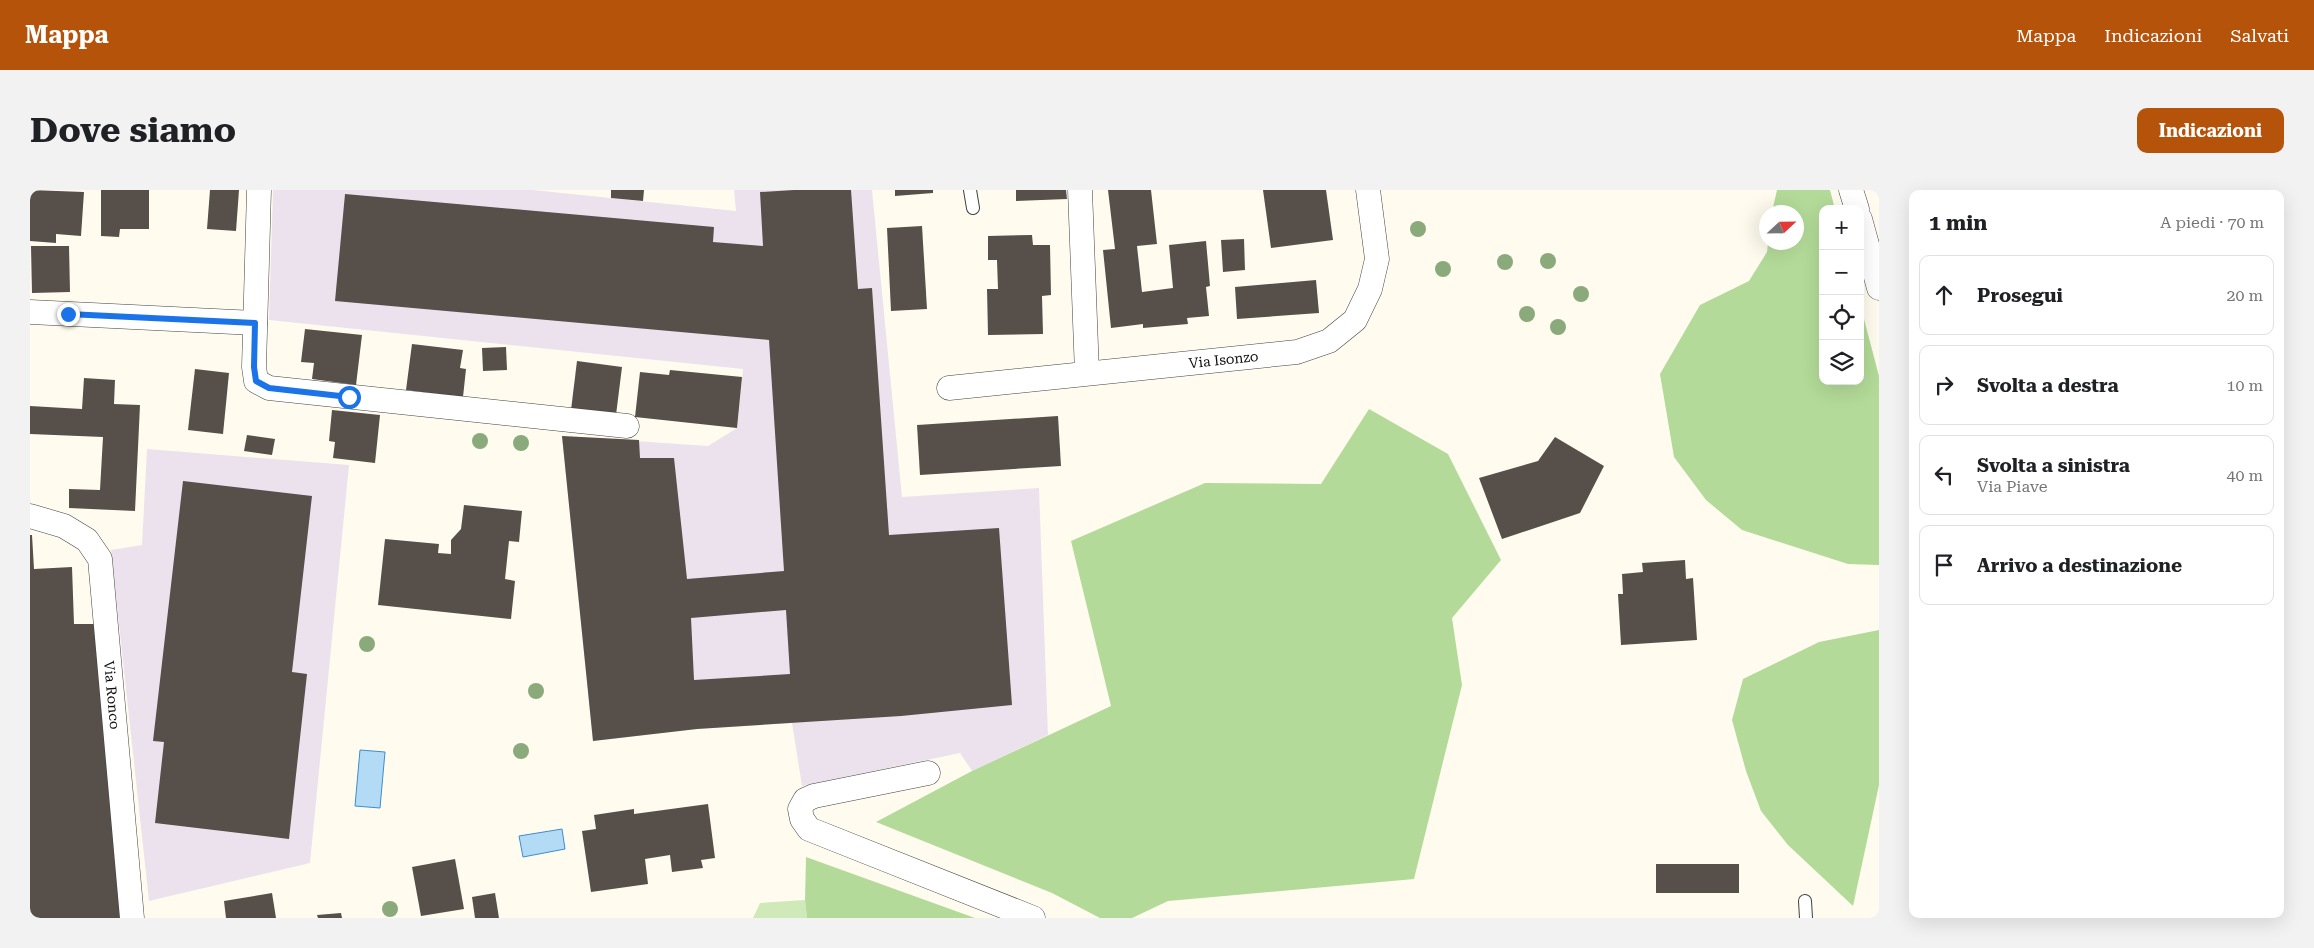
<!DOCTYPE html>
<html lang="it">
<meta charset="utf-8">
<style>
:root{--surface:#fff;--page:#f2f2f2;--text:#202124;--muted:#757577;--line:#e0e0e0;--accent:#b45309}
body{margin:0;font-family:"Roboto Serif",serif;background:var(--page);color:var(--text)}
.controls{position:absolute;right:15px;top:15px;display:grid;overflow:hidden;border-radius:10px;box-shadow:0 5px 20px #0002}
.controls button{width:45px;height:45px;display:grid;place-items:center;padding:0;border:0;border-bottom:1px solid var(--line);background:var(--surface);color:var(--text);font:25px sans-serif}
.compass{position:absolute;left:1729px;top:15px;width:45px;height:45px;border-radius:50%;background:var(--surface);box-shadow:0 5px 20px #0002;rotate:68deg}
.stop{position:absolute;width:15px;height:15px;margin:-11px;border:4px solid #1a73e8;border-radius:50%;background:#fff}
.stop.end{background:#1a73e8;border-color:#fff;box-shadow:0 1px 5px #0008}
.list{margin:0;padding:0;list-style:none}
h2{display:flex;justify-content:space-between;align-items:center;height:65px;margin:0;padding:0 20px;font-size:21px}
h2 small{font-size:16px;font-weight:400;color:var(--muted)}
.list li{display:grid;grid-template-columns:32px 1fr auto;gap:15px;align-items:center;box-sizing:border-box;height:80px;margin:0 10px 10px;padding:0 10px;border:1px solid var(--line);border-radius:10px}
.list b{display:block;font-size:19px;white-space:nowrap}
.list p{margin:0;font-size:16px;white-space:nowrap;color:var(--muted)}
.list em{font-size:16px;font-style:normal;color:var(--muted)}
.icon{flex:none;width:28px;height:28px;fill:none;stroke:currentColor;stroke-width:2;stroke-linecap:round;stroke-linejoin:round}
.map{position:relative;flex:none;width:1849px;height:728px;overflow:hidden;border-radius:10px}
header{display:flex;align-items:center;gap:30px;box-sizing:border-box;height:70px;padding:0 25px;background:var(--accent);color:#fff}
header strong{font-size:24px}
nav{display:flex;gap:28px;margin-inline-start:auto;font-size:18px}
.intro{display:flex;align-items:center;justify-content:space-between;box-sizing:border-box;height:120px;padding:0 30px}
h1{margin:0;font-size:35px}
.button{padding:12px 22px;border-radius:10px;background:var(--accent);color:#fff;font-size:18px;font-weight:700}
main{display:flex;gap:30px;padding:0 30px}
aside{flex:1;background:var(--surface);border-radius:10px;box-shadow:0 5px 20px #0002}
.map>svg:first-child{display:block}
.industrial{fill:#ece2ed}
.green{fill:#d0e9b9}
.forest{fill:#b3da98}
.water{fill:#b4dbf6;stroke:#3b8ecd}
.building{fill:#574f4a;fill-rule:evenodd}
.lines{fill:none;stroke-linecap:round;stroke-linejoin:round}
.lane-casing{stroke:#414141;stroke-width:14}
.street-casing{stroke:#414141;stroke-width:25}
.lane{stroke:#fff;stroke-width:12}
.street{stroke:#fff;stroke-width:24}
.tree{fill:#8aaa7c}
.route{stroke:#1a73e8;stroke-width:6}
.labels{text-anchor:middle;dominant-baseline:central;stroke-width:5;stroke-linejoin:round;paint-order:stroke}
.street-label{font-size:14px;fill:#0e0e0e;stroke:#fff}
</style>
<header>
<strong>Mappa</strong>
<nav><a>Mappa</a><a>Indicazioni</a><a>Salvati</a></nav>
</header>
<div class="intro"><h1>Dove siamo</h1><a class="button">Indicazioni</a></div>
<main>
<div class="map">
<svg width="1849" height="728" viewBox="0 0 1849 728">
<rect width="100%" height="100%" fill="#fffcef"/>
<g class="industrial">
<polygon points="243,0 503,0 706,21 704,0 842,0 872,307 1009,298 1018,545 942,581 930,563 772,596 762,533 667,539 563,551 532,246 678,256 707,238 713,179 239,130"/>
<polygon points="117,259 319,275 280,673 119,711 81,360 112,355"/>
</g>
<polygon class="green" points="775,710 777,728 723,728 730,713"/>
<g class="forest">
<polygon points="1747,0 1800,0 1805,19 1793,19 1793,191 1830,191 1830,114 1849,186 1849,375 1818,374 1712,340 1676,310 1644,267 1630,184 1670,115 1719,91 1737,62 1738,53 1766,52 1766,22 1742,22"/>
<polygon points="1339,219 1418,264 1471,370 1422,428 1432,495 1384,689 1138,711 1102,728 1070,728 1022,703 846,632 942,581 1081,516 1041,351 1175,293 1291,294"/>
<polygon points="1849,440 1849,595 1823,716 1758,655 1731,621 1716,581 1702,530 1713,489 1789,452"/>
<polygon points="776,667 945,728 777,728 775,710"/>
</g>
<g class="water">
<polygon points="330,560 355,562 350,618 325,616"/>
<polygon points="532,639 535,659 493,667 489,646"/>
</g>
<g class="building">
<polygon points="0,0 54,2 51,46 26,44 26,53 0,51"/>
<polygon points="71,0 119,0 119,39 90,39 89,47 71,46"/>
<polygon points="180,0 209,0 206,41 177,39"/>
<polygon points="581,0 614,0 613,11 581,8"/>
<path d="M764,0H821L828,99L842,98L859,345L969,338L982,515L871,526L667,539L563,551L532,246L609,250L610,268H644L657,389L754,381L739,150L305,111L315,4L684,37L683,52L733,56L730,2ZM756,420L760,484L664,490L661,428Z"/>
<polygon points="865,0 903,0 903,3 865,6"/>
<polygon points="986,0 1036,0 1037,9 986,11"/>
<polygon points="1078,0 1121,0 1127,54 1107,56 1112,102 1143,98 1139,55 1176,51 1180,96 1176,97 1179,126 1157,128 1158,134 1113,138 1113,134 1081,138 1073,60 1085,59"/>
<polygon points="1233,0 1296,0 1303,50 1241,58"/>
<polygon points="892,36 897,119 861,121 857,38"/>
<polygon points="1002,45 1003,55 1020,55 1021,105 1012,106 1013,144 958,145 957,99 968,99 967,70 958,70 958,46"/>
<polygon points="1214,49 1215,80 1193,82 1191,50"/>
<polygon points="1,56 39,56 40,102 2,103"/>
<polygon points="1286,90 1289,123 1207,129 1205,97"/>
<polygon points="275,139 332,145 326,195 282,189 284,173 271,172"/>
<polygon points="382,154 433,160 430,178 436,179 433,207 376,200"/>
<polygon points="476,157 477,180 453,181 452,158"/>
<polygon points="547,171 592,177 586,225 541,220"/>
<polygon points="165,179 199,183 193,244 158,240"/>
<polygon points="640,180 712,187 707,238 605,227 610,182 639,185"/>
<polygon points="54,188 85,190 84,214 110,215 105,321 39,318 39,299 70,300 73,247 0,244 0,216 52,219"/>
<polygon points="302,220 350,225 345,273 303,268 305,252 299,251"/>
<polygon points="1028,226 1031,276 890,285 887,235"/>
<polygon points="217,245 245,249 242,265 214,261"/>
<polygon points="1525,247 1574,276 1550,323 1472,349 1449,288 1508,271"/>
<polygon points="153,291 282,306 262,482 277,484 259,649 125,633 134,552 123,551"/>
<polygon points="434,315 492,321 489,352 479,351 475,389 485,391 481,429 348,415 355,349 409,354 408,363 421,364 421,350 431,339"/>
<polygon points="0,345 2,345 4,379 42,377 44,434 64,434 91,728 0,728"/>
<polygon points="1655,370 1656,389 1663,388 1667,450 1591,455 1588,404 1593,404 1592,384 1613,382 1612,373"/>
<polygon points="678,614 685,668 671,670 673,678 642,682 640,665 615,669 618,694 561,702 552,641 566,639 564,625 604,619 604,624"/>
<polygon points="425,669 434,719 391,726 382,677"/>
<rect x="1626" y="674" width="83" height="29"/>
<polygon points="242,703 246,728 196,728 194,711"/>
<polygon points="465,703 469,728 445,728 442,707"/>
<polygon points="311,723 312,728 288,728 287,725"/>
</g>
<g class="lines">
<defs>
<g id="lane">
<polyline points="940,0 943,18"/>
<polyline points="1775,711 1776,728"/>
</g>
<g id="street">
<polyline points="229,0 224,177 226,191 239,198 597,236"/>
<polyline points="1050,0 1057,183"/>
<polyline points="1821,0 1827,19"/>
<polyline points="1830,29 1849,98"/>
<polyline points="0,122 225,133"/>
<path id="s1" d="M919,198L1267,162L1299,151L1325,130L1340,99L1347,69L1338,0"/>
<path id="s2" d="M0,326L34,336L57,350L70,369L102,728"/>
<polyline points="898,583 784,606 775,610 770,619 772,629 779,639 1003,728"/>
</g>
</defs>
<use href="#lane" class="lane-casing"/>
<use href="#street" class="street-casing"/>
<use href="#lane" class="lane"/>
<use href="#street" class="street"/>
</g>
<g class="tree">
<circle cx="1388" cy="39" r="8"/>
<circle cx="1518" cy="71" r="8"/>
<circle cx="1475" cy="72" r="8"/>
<circle cx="1413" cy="79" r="8"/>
<circle cx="1551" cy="104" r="8"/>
<circle cx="1497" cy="124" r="8"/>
<circle cx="1528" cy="137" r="8"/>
<circle cx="450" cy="251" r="8"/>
<circle cx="491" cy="253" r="8"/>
<circle cx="337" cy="454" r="8"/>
<circle cx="506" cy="501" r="8"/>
<circle cx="491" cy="561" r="8"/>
<circle cx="360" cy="719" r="8"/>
</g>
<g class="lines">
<polyline class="route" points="38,124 225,133 224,177 226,191 239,198 319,207"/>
</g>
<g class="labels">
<g class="street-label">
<text stroke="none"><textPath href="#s1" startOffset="276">Via Isonzo</textPath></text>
<text stroke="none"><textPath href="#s2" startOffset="222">Via Ronco</textPath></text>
</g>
</g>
</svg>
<div class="controls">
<button>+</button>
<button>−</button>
<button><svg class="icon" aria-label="locate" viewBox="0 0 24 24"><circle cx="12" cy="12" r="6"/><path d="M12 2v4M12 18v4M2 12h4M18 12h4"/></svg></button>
<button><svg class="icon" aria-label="layers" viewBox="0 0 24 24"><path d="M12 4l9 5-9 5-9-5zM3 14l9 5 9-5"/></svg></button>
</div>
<svg class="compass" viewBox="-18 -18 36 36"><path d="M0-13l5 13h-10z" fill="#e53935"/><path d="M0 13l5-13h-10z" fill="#757577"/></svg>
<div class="stop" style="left:319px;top:207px"></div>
<div class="stop end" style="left:38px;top:124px"></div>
</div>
<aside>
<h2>1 min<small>A piedi · 70 m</small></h2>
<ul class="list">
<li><svg class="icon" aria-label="ahead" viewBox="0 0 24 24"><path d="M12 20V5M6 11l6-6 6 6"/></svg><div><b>Prosegui</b></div><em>20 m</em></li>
<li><svg class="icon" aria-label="right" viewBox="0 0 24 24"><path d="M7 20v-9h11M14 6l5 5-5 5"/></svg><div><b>Svolta a destra</b></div><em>10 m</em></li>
<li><svg class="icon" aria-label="left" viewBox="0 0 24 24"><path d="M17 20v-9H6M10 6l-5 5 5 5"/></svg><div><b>Svolta a sinistra</b><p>Via Piave</p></div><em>40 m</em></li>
<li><svg class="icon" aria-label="arrive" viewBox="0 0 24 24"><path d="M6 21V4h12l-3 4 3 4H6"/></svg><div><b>Arrivo a destinazione</b></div></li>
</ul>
</aside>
</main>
